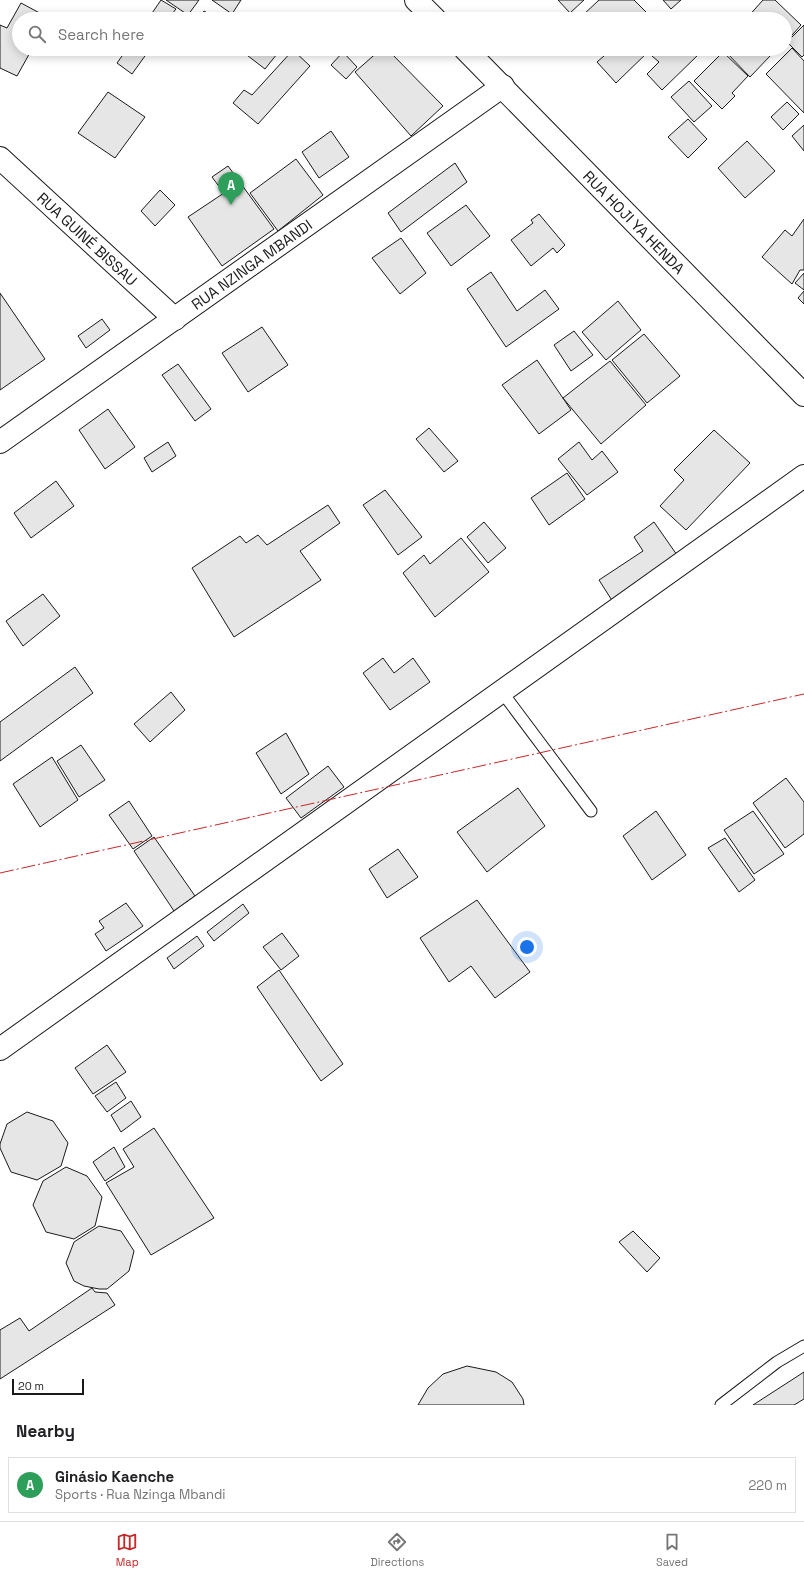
<!DOCTYPE html>
<meta charset="utf-8">
<style>
:root{--surface:#fff;--page:#f2f2f2;--text:#202124;--muted:#757577;--line:#e0e0e0;--accent:#c62828}
body{margin:0;font-family:"Space Grotesk",sans-serif;background:var(--page);color:var(--text)}
.scale{position:absolute;left:12px;bottom:10px;width:72px;box-sizing:border-box;padding-left:4px;border:2px solid #1a1a1a;border-top:0;font-size:11px;line-height:14px;white-space:nowrap;color:#1a1a1a;-webkit-text-stroke:3px #fff;paint-order:stroke}
.you{position:absolute;left:527px;top:947px;width:14px;height:14px;margin:-10px;border:3px solid #fff;border-radius:50%;background:#1a73e8;box-shadow:0 0 0 6px #1a73e833}
.badge{display:grid;place-items:center;width:26px;height:26px;border-radius:50%;background:var(--accent);color:#fff;font-size:13px;font-weight:700}
.pin{position:absolute;translate:-50% -33px;filter:drop-shadow(0 1px 2px #0008)}
.pin::after{content:'';position:absolute;top:21px;width:14px;height:12px;background:inherit;clip-path:polygon(0 0,100% 0,50% 100%)}
.list{margin:0;padding:0;list-style:none}
h2{display:flex;justify-content:space-between;align-items:center;height:52px;margin:0;padding:0 16px;font-size:17px}
h2 small{font-size:13px;font-weight:400;color:var(--muted)}
.list li{display:grid;grid-template-columns:26px 1fr auto;gap:12px;align-items:center;box-sizing:border-box;height:56px;margin:0 8px 8px;padding:0 8px;border:1px solid var(--line);border-radius:0px}
.list b{display:block;font-size:15px;white-space:nowrap}
.list p{margin:0;font-size:13px;white-space:nowrap;color:var(--muted)}
.list em{font-size:13px;font-style:normal;color:var(--muted)}
.icon{flex:none;width:22px;height:22px;fill:none;stroke:currentColor;stroke-width:2;stroke-linecap:round;stroke-linejoin:round}
.map{position:relative;flex:none;width:804px;height:1405px;overflow:hidden}
.search{position:absolute;background:var(--surface);box-shadow:0 2px 10px #0003;left:12px;right:12px;top:12px;height:44px;display:flex;align-items:center;gap:10px;box-sizing:border-box;padding:0 14px;border-radius:22px;color:var(--muted);font-size:15px}
.sheet{height:116px;background:var(--surface)}
nav{display:flex;justify-content:space-around;align-items:center;box-sizing:border-box;height:56px;border-top:1px solid var(--line);background:var(--surface);font-size:11px;color:var(--muted)}
nav a{display:grid;justify-items:center;gap:2px}
nav .on{color:var(--accent)}
.map>svg:first-child{display:block}
.building{fill:#e6e6e6;stroke:#1a1a1a}
.lines{fill:none;stroke-linecap:round;stroke-linejoin:round}
.lane-casing{stroke:#1a1a1a;stroke-width:13}
.street-casing{stroke:#1a1a1a;stroke-width:24}
.secondary-casing{stroke:#1a1a1a;stroke-width:24}
.lane{stroke:#fff;stroke-width:11}
.street{stroke:#fff;stroke-width:22}
.secondary{stroke:#fff;stroke-width:22}
.power{stroke:#c62828;stroke-width:1;stroke-dasharray:14 3 2 3;stroke-linecap:butt}
.labels{text-anchor:middle;dominant-baseline:central;stroke-width:3;stroke-linejoin:round;paint-order:stroke}
.street-label{font-size:15px;fill:#1a1a1a;stroke:#fff}
</style>
<div class="map">
<svg width="804" height="1405" viewBox="0 0 804 1405">
<rect width="100%" height="100%" fill="#fff"/>
<g class="building">
<polygon points="161,0 176,9 168,19 148,19"/>
<polygon points="166,0 199,0 188,15"/>
<polygon points="212,0 241,0 232,14"/>
<polygon points="558,0 584,0 570,13"/>
<polygon points="599,0 634,0 647,13 640,19 584,19 582,16"/>
<polygon points="663,0 681,0 671,9"/>
<polygon points="763,0 775,0 801,25 785,43 785,19 746,19"/>
<polygon points="21,3 49,18 48,19 19,19 19,49 32,49 17,76 0,68 0,25 7,28"/>
<polygon points="204,11 217,19 198,19"/>
<polygon points="804,25 804,55 802,57 787,42"/>
<polygon points="792,48 804,61 804,113 766,74"/>
<polygon points="127,49 150,49 132,74 117,63"/>
<polygon points="239,49 281,49 265,69"/>
<polygon points="381,49 387,49 443,106 411,136 355,72"/>
<polygon points="612,49 651,49 616,83 597,62"/>
<polygon points="660,49 695,49 699,54 662,90 647,74 659,62 652,56"/>
<polygon points="725,49 765,49 771,55 750,77 724,50"/>
<polygon points="293,50 310,66 258,124 233,103 244,90 252,95"/>
<polygon points="343,52 357,67 346,79 331,65"/>
<polygon points="723,52 748,76 732,93 735,96 722,109 694,81"/>
<polygon points="689,81 712,106 694,122 671,97"/>
<polygon points="108,92 145,117 115,158 78,133"/>
<polygon points="787,102 799,114 783,130 771,117"/>
<polygon points="688,119 707,139 688,158 668,137"/>
<polygon points="804,125 804,151 792,136"/>
<polygon points="331,131 349,157 319,178 302,152"/>
<polygon points="747,141 775,171 745,198 718,168"/>
<polygon points="296,159 323,195 278,231 250,193"/>
<polygon points="455,163 467,182 401,232 388,213"/>
<polygon points="228,166 274,229 222,266 188,217 224,193 212,177"/>
<polygon points="160,190 175,205 155,226 141,211"/>
<polygon points="466,205 490,236 451,266 427,233"/>
<polygon points="539,214 565,245 557,253 553,248 531,266 511,240 533,223 531,220"/>
<polygon points="804,219 804,270 800,270 792,284 762,257 785,230 792,236"/>
<polygon points="401,238 426,273 400,294 372,258"/>
<polygon points="491,272 517,311 545,290 559,309 506,347 467,289"/>
<polygon points="804,273 804,290 795,283"/>
<polygon points="804,291 804,304 798,298"/>
<polygon points="0,293 45,359 0,390"/>
<polygon points="618,301 641,330 606,360 582,332"/>
<polygon points="102,319 110,330 86,348 78,336"/>
<polygon points="262,327 288,365 248,392 222,353"/>
<polygon points="574,331 593,355 571,371 554,345"/>
<polygon points="644,334 680,376 647,403 612,360"/>
<polygon points="537,360 571,410 539,434 502,385"/>
<polygon points="610,361 646,405 601,444 563,398"/>
<polygon points="178,364 211,409 195,421 162,375"/>
<polygon points="108,409 135,447 105,469 79,430"/>
<polygon points="429,428 458,461 444,472 416,439"/>
<polygon points="714,430 750,463 686,530 660,506 684,480 674,470"/>
<polygon points="168,442 176,456 152,472 144,458"/>
<polygon points="579,442 592,460 602,451 618,472 587,495 558,459"/>
<polygon points="567,473 585,499 549,525 531,498"/>
<polygon points="56,481 74,506 31,538 14,513"/>
<polygon points="385,490 422,537 398,555 363,505"/>
<polygon points="328,505 340,523 300,551 321,580 234,637 192,568 240,536 246,543 258,535 267,545"/>
<polygon points="484,522 506,548 488,563 467,537"/>
<polygon points="654,522 677,555 613,602 599,580 643,551 634,537"/>
<polygon points="461,538 489,572 435,617 403,573 424,555 430,564"/>
<polygon points="43,594 60,616 23,646 6,621"/>
<polygon points="383,658 394,673 413,658 430,682 390,710 363,673"/>
<polygon points="75,667 93,693 0,761 0,722"/>
<polygon points="171,692 185,710 150,742 134,724"/>
<polygon points="286,733 309,774 281,794 256,753"/>
<polygon points="81,745 105,780 79,797 57,761"/>
<polygon points="52,757 78,800 40,827 13,784"/>
<polygon points="328,766 344,787 301,818 286,798"/>
<polygon points="786,778 804,802 804,834 785,848 753,803"/>
<polygon points="518,788 545,826 487,872 457,832"/>
<polygon points="129,801 152,836 133,849 109,815"/>
<polygon points="656,811 686,855 652,880 623,836"/>
<polygon points="753,811 784,854 754,874 724,830"/>
<polygon points="154,837 195,896 174,911 134,851"/>
<polygon points="725,838 755,880 739,892 708,848"/>
<polygon points="398,849 418,877 387,898 369,869"/>
<polygon points="477,900 530,972 495,998 471,966 449,982 420,938"/>
<polygon points="126,903 143,926 106,951 95,934 104,928 99,921"/>
<polygon points="243,904 249,913 214,941 207,932"/>
<polygon points="282,933 299,956 281,970 263,947"/>
<polygon points="197,936 204,946 174,969 167,958"/>
<polygon points="279,970 343,1064 321,1081 257,987"/>
<polygon points="107,1045 126,1072 93,1094 75,1068"/>
<polygon points="116,1082 126,1098 107,1112 95,1096"/>
<polygon points="131,1101 141,1117 121,1132 111,1115"/>
<polygon points="27,1112 53,1121 68,1143 61,1166 37,1180 11,1172 0,1148 0,1144 7,1124"/>
<polygon points="154,1128 214,1218 151,1255 106,1183 134,1167 123,1149"/>
<polygon points="114,1147 125,1167 105,1181 93,1162"/>
<polygon points="66,1167 87,1176 102,1197 95,1226 74,1239 46,1232 33,1205 43,1181"/>
<polygon points="99,1226 121,1231 134,1251 129,1271 107,1289 99,1289 84,1286 74,1281 66,1263 74,1242"/>
<polygon points="633,1231 660,1258 647,1272 619,1242"/>
<polygon points="92,1288 95,1292 107,1293 115,1305 0,1379 0,1330 20,1318 29,1331"/>
<polygon points="467,1366 496,1372 512,1382 523,1399 524,1405 418,1405 428,1388 443,1374"/>
<polygon points="804,1372 804,1399 794,1405 753,1405"/>
</g>
<g class="lines">
<defs>
<g id="lane">
<polyline points="502,692 591,811"/>
<polyline points="721,1405 777,1362 804,1346"/>
</g>
<g id="street">
<path id="s1" d="M0,158L175,319"/>
<path id="s2" d="M0,442L503,86"/>
<polyline points="0,1049 804,476"/>
</g>
<g id="secondary">
<polyline points="416,0 435,19"/>
<path id="s3" d="M465,49L804,395"/>
</g>
</defs>
<use href="#lane" class="lane-casing"/>
<use href="#street" class="street-casing"/>
<use href="#secondary" class="secondary-casing"/>
<use href="#lane" class="lane"/>
<use href="#street" class="street"/>
<use href="#secondary" class="secondary"/>
<polyline class="power" points="0,873 804,694"/>
</g>
<g class="labels">
<g class="street-label">
<text stroke="none"><textPath href="#s3" startOffset="242">RUA HOJI YA HENDA</textPath></text>
<text stroke="none"><textPath href="#s1" startOffset="119">RUA GUINÉ BISSAU</textPath></text>
<text stroke="none"><textPath href="#s2" startOffset="308">RUA NZINGA MBANDI</textPath></text>
</g>
</g>
</svg>
<div class="scale">20 m</div>
<div class="you"></div>
<div class="pin badge" style="left:231px;top:205px;background:#2e9e5b">A</div>
<div class="search"><svg class="icon" aria-label="search" viewBox="0 0 24 24"><circle cx="10" cy="10" r="6"/><path d="M15 15l6 6"/></svg>Search here</div>
</div>
<section class="sheet">
<h2>Nearby<small></small></h2>
<ul class="list">
<li><span class="badge" style="background:#2e9e5b">A</span><div><b>Ginásio Kaenche</b><p>Sports · Rua Nzinga Mbandi</p></div><em>220 m</em></li>
</ul>
</section>
<nav>
<a class="on"><svg class="icon" aria-label="map" viewBox="0 0 24 24"><path d="M3 6l6-2 6 2 6-2v14l-6 2-6-2-6 2zM9 4v14M15 6v14"/></svg>Map</a>
<a><svg class="icon" aria-label="directions" viewBox="0 0 24 24"><path d="M12 3l9 9-9 9-9-9zM9 14v-3h6M13 9l2 2-2 2"/></svg>Directions</a>
<a><svg class="icon" aria-label="saved" viewBox="0 0 24 24"><path d="M7 4h10v16l-5-4-5 4z"/></svg>Saved</a>
</nav>
